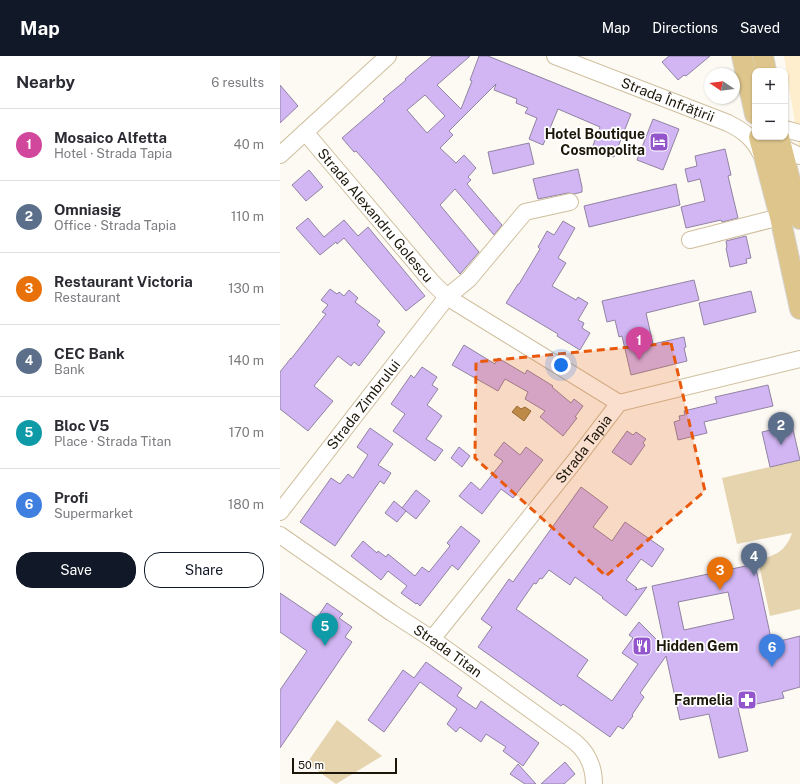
<!DOCTYPE html>
<meta charset="utf-8">
<style>
:root{--surface:#fff;--page:#f7f7f7;--text:#2b2b33;--muted:#7c7c81;--line:#e1e1e2;--accent:#111827}
body{margin:0;font-family:"Public Sans",sans-serif;background:var(--page);color:var(--text)}
.controls{position:absolute;right:12px;top:12px;display:grid;overflow:hidden;border-radius:8px;box-shadow:0 1px 3px #0004}
.controls button{width:36px;height:36px;display:grid;place-items:center;padding:0;border:0;border-bottom:1px solid var(--line);background:var(--surface);color:var(--text);font:20px sans-serif}
.compass{position:absolute;left:424px;top:12px;width:36px;height:36px;border-radius:50%;background:var(--surface);box-shadow:0 1px 3px #0004;rotate:283deg}
.scale{position:absolute;left:12px;bottom:10px;width:105px;box-sizing:border-box;padding-left:4px;border:2px solid #1c1609;border-top:0;font-size:11px;line-height:14px;white-space:nowrap;color:#1c1609;-webkit-text-stroke:3px #fff;paint-order:stroke}
.you{position:absolute;left:281px;top:309px;width:14px;height:14px;margin:-10px;border:3px solid #fff;border-radius:50%;background:#1a73e8;box-shadow:0 0 0 6px #1a73e833}
.badge{display:grid;place-items:center;width:26px;height:26px;border-radius:50%;background:var(--accent);color:#fff;font-size:13px;font-weight:700}
.pin{position:absolute;translate:-50% -33px;filter:drop-shadow(0 1px 2px #0008)}
.pin::after{content:'';position:absolute;top:21px;width:14px;height:12px;background:inherit;clip-path:polygon(0 0,100% 0,50% 100%)}
.list{margin:0;padding:0;list-style:none}
h2{display:flex;justify-content:space-between;align-items:center;height:52px;margin:0;padding:0 16px;font-size:17px}
h2 small{font-size:13px;font-weight:400;color:var(--muted)}
.list li{display:grid;grid-template-columns:26px 1fr auto;gap:12px;align-items:center;box-sizing:border-box;height:72px;padding:0 16px;border-top:1px solid var(--line)}
.list b{display:block;font-size:15px;white-space:nowrap}
.list p{margin:0;font-size:13px;white-space:nowrap;color:var(--muted)}
.list em{font-size:13px;font-style:normal;color:var(--muted)}
.actions{display:flex;gap:8px;padding:12px 16px}
.actions a{flex:1;padding:9px 0;border:1px solid var(--accent);border-radius:16px;text-align:center;font-size:14px;color:var(--accent)}
.actions .main{background:var(--accent);color:#fff}
.map{position:relative;flex:none;width:520px;height:728px;overflow:hidden}
header{display:flex;align-items:center;gap:24px;box-sizing:border-box;height:56px;padding:0 20px;background:var(--accent);color:#fff}
header strong{font-size:19px}
nav{display:flex;gap:22px;margin-inline-start:auto;font-size:14px}
main{display:flex}
aside{flex:1;background:var(--surface)}
.map>svg:first-child{display:block}
.built{fill:#feeecd}
.green{fill:#e5d4ad}
.water{fill:#b39757;stroke:#867040}
.building{fill:#d1b6f3;stroke:#9183a2;fill-rule:evenodd}
.lines{fill:none;stroke-linecap:round;stroke-linejoin:round}
.minor-casing{stroke:#cfbf9e;stroke-width:18}
.major-casing{stroke:#d6d5d3;stroke-width:22}
.minor{stroke:#fff;stroke-width:16}
.major{stroke:#ddc58b;stroke-width:20}
.marked{fill:#e8590c;fill-opacity:0.2;stroke:#e8590c;stroke-width:3;stroke-dasharray:8 5;stroke-linejoin:round}
.labels{text-anchor:middle;dominant-baseline:central;stroke-width:3.5;stroke-linejoin:round;paint-order:stroke}
.street-label{font-size:14px;fill:#1c1609;stroke:#fff}
.poi-label{font-size:14px;font-weight:bold;fill:#1c1609;stroke:#fff;text-anchor:end}
</style>
<header>
<strong>Map</strong>
<nav><a>Map</a><a>Directions</a><a>Saved</a></nav>
</header>
<main>
<aside>
<h2>Nearby<small>6 results</small></h2>
<ul class="list">
<li><span class="badge" style="background:#d1479c">1</span><div><b>Mosaico Alfetta</b><p>Hotel · Strada Tapia</p></div><em>40 m</em></li>
<li><span class="badge" style="background:#5c6f8a">2</span><div><b>Omniasig</b><p>Office · Strada Tapia</p></div><em>110 m</em></li>
<li><span class="badge" style="background:#e8710a">3</span><div><b>Restaurant Victoria</b><p>Restaurant</p></div><em>130 m</em></li>
<li><span class="badge" style="background:#5c6f8a">4</span><div><b>CEC Bank</b><p>Bank</p></div><em>140 m</em></li>
<li><span class="badge" style="background:#0f9aa8">5</span><div><b>Bloc V5</b><p>Place · Strada Titan</p></div><em>170 m</em></li>
<li><span class="badge" style="background:#3f7fe0">6</span><div><b>Profi</b><p>Supermarket</p></div><em>180 m</em></li>
</ul>
<div class="actions"><a class="main">Save</a><a>Share</a></div>
</aside>
<div class="map">
<svg width="520" height="728" viewBox="0 0 520 728">
<rect width="100%" height="100%" fill="#fdf9f3"/>
<polygon class="built" points="504,0 520,0 520,98"/>
<g class="green">
<path d="M520,404V553L490,560L478,504C495,500 506,495 512,477L457,488L442,422Z"/>
<polygon points="57,664 102,700 56,728 27,707"/>
</g>
<polygon class="water" points="237,350 241,353 245,351 251,355 244,365 232,356"/>
<g class="building">
<path d="M152,0H190L157,29L181,53L192,25L190,24L199,0H208L351,58L334,101L312,92L320,71L278,53L263,89L249,83L257,62L245,57L248,52L236,47L237,43L214,34L216,28L169,75L173,79L160,92L176,107L184,99L196,112L188,121L191,124L187,128L222,169L214,179L175,133L160,149L199,196L180,218L99,121L76,95L74,96L62,82L105,45L103,43L126,24L125,23ZM145,39L165,60L147,77L127,54Z"/>
<polygon points="389,0 430,0 406,20 404,19 398,24 382,6"/>
<polygon points="0,29 18,50 0,67"/>
<polygon points="373,63 399,73 383,114 357,104"/>
<polygon points="249,87 254,108 213,118 208,96"/>
<polygon points="445,93 451,119 448,120 458,162 442,166 441,164 406,172 401,151 425,145 420,123 408,126 405,113 417,110 415,100"/>
<polygon points="298,113 302,131 302,136 294,138 288,137 258,143 253,123"/>
<polygon points="29,114 43,131 26,145 12,129"/>
<polygon points="396,128 400,149 309,171 304,150"/>
<polygon points="28,162 44,181 64,164 78,180 88,171 145,240 126,255 64,182 57,188 56,186 40,199 16,172"/>
<polygon points="283,165 295,172 278,202 286,207 272,230 296,244 298,241 308,247 298,264 304,267 302,272 310,277 300,294 277,280 278,278 226,247 238,228 239,228 260,193 258,191 267,175 274,179"/>
<polygon points="466,180 471,202 466,203 467,207 450,211 446,192 447,191 446,185"/>
<polygon points="414,224 419,244 366,257 373,288 404,281 406,291 404,292 407,305 351,319 342,280 339,281 335,264 327,266 322,245"/>
<polygon points="50,233 57,238 59,236 64,240 69,234 78,242 75,246 100,265 97,269 105,276 79,310 74,306 71,310 58,300 34,330 53,345 28,375 0,353 0,316 11,302 11,303 46,258 42,256 48,249 41,244"/>
<polygon points="471,235 476,256 424,269 419,247"/>
<polygon points="184,289 215,308 218,302 245,318 247,314 273,330 272,331 291,347 294,343 303,350 295,361 297,362 283,380 260,361 265,355 245,343 248,336 225,323 218,335 172,309"/>
<polygon points="142,311 157,321 152,329 158,333 147,349 162,360 146,383 163,394 155,405 113,375 125,358 111,348 131,319 134,322"/>
<polygon points="488,329 493,350 424,366 427,377 398,384 394,366 400,364 399,360 405,359 404,355 437,347 435,341"/>
<polygon points="512,369 520,404 490,411 482,376"/>
<polygon points="90,372 113,388 98,409 111,417 104,428 100,425 55,490 20,466 51,422 60,428 68,418 73,422 88,399 77,391"/>
<polygon points="347,375 353,379 356,376 366,383 363,387 365,389 351,409 332,396"/>
<polygon points="224,386 240,399 246,391 263,404 233,442 221,433 202,458 179,440 191,426 200,434 223,405 214,399"/>
<polygon points="179,391 190,400 182,411 171,402"/>
<path d="M301,431L328,451L313,471L332,485L345,466L384,493L372,511L361,503L346,524L357,532L355,534L367,531L346,560L322,542L323,541L295,521L290,529L269,514L262,523L260,522L256,528L254,527L236,553L308,604L297,620L332,645L358,608L342,597L353,582L349,579L359,566L385,592L372,530L475,508L492,587L520,580V631L502,636L504,642L458,652L468,695L439,702L429,658L400,664L386,600L360,637L364,641L352,659L353,660L343,673L338,670L330,681L283,648L281,650L198,591L212,571L201,563L229,523L233,526ZM448,536L454,563L404,574L398,546Z"/>
<polygon points="136,434 150,445 136,463 122,452"/>
<polygon points="114,445 126,455 117,466 105,457"/>
<polygon points="181,470 200,485 178,514 172,509 140,550 137,547 136,548 121,537 127,530 108,515 101,524 71,500 83,485 97,497 98,495 106,501 108,498 135,520 142,511 149,516 170,490 167,487"/>
<polygon points="0,537 37,562 47,547 63,558 59,562 72,571 65,581 72,586 0,692 0,634 27,595 0,576"/>
<polygon points="146,606 182,632 177,640 196,653 201,645 259,687 243,710 223,695 226,691 206,678 201,686 180,671 176,676 167,668 177,653 140,626 104,676 88,664 123,614 134,622"/>
<polygon points="285,706 295,718 284,728 261,728"/>
<polygon points="238,708 256,728 245,728 230,718"/>
</g>
<g class="lines">
<defs>
<g id="minor">
<path id="s1" d="M275,0L448,67C464,75 473,82 481,98"/>
<polyline points="505,73 520,77"/>
<path id="s2" d="M25,76L151,225L167,241L339,347"/>
<polyline points="501,91 520,100"/>
<polyline points="0,99 108,0"/>
<polyline points="410,184 500,161"/>
<path id="s3" d="M0,456L167,241L189,223L245,156L290,146"/>
<path id="s4" d="M0,479L112,557L152,583L295,686C308,697 314,711 314,728"/>
<path id="s5" d="M152,583L294,406L339,347L520,303"/>
</g>
<g id="major">
<polyline points="462,0 475,58"/>
<polyline points="483,0 486,15"/>
<polyline points="479,81 500,161 520,253"/>
<polyline points="499,81 520,163"/>
</g>
</defs>
<use href="#minor" class="minor-casing"/>
<use href="#major" class="major-casing"/>
<use href="#minor" class="minor"/>
<use href="#major" class="major"/>
</g>
<path class="marked" d="M391,287L425,435L326,520L195,402L196,306Z"/>
<defs>
<symbol id="hotel-square" viewBox="-11 -11 22 22"><rect x="-9" y="-9" width="18" height="18" rx="4" fill="#9255cc" stroke="#fff"/><path d="M-6-4.5h1.5V1H6V5H4.5V3h-9V5H-6ZM-4 0a1.8 1.8 0 1 1 3.6 0ZM.5 0V-2.5h3Q6-2.5 6 0Z" fill="#fff"/></symbol>
<symbol id="restaurant-square" viewBox="-11 -11 22 22"><rect x="-9" y="-9" width="18" height="18" rx="4" fill="#9255cc" stroke="#fff"/><path d="M-5-6h1v4h1v-4h1v4h1v-4h1v5L-1.5 .5V6h-2V.5L-5-1ZM5-6V6H3V1.5H1.5Q1.5-4 5-6Z" fill="#fff"/></symbol>
<symbol id="pharmacy-square" viewBox="-11 -11 22 22"><rect x="-9" y="-9" width="18" height="18" rx="4" fill="#9255cc" stroke="#fff"/><path d="M-2-6h4v4h4v4h-4v4h-4v-4h-4v-4h4Z" fill="#fff"/></symbol>
</defs>
<g fill-rule="evenodd">
<use href="#hotel-square" x="368" y="75" width="22" height="22"/>
<use href="#restaurant-square" x="351" y="579" width="22" height="22"/>
<use href="#pharmacy-square" x="456" y="633" width="22" height="22"/>
</g>
<g class="labels">
<g class="street-label">
<text stroke="none"><textPath href="#s1" startOffset="121">Strada Înfrățirii</textPath></text>
<text stroke="none"><textPath href="#s2" startOffset="109">Strada Alexandru Golescu</textPath></text>
<text stroke="none"><textPath href="#s3" startOffset="136">Strada Zimbrului</textPath></text>
<text stroke="none"><textPath href="#s5" startOffset="243">Strada Tapia</textPath></text>
<text stroke="none"><textPath href="#s4" startOffset="204">Strada Titan</textPath></text>
</g>
<g class="poi-label">
<text x="365" y="78">Hotel Boutique<tspan x="365" dy="16">Cosmopolita</tspan></text>
<text x="376" y="590" text-anchor="start">Hidden Gem</text>
<text x="453" y="644">Farmelia</text>
</g>
</g>
</svg>
<div class="controls">
<button>+</button>
<button>−</button>
</div>
<svg class="compass" viewBox="-18 -18 36 36"><path d="M0-13l5 13h-10z" fill="#e53935"/><path d="M0 13l5-13h-10z" fill="#7c7c81"/></svg>
<div class="scale">50 m</div>
<div class="you"></div>
<div class="pin badge" style="left:359px;top:304px;background:#d1479c">1</div>
<div class="pin badge" style="left:501px;top:389px;background:#5c6f8a">2</div>
<div class="pin badge" style="left:440px;top:534px;background:#e8710a">3</div>
<div class="pin badge" style="left:474px;top:520px;background:#5c6f8a">4</div>
<div class="pin badge" style="left:45px;top:590px;background:#0f9aa8">5</div>
<div class="pin badge" style="left:492px;top:611px;background:#3f7fe0">6</div>
</div>
</main>
